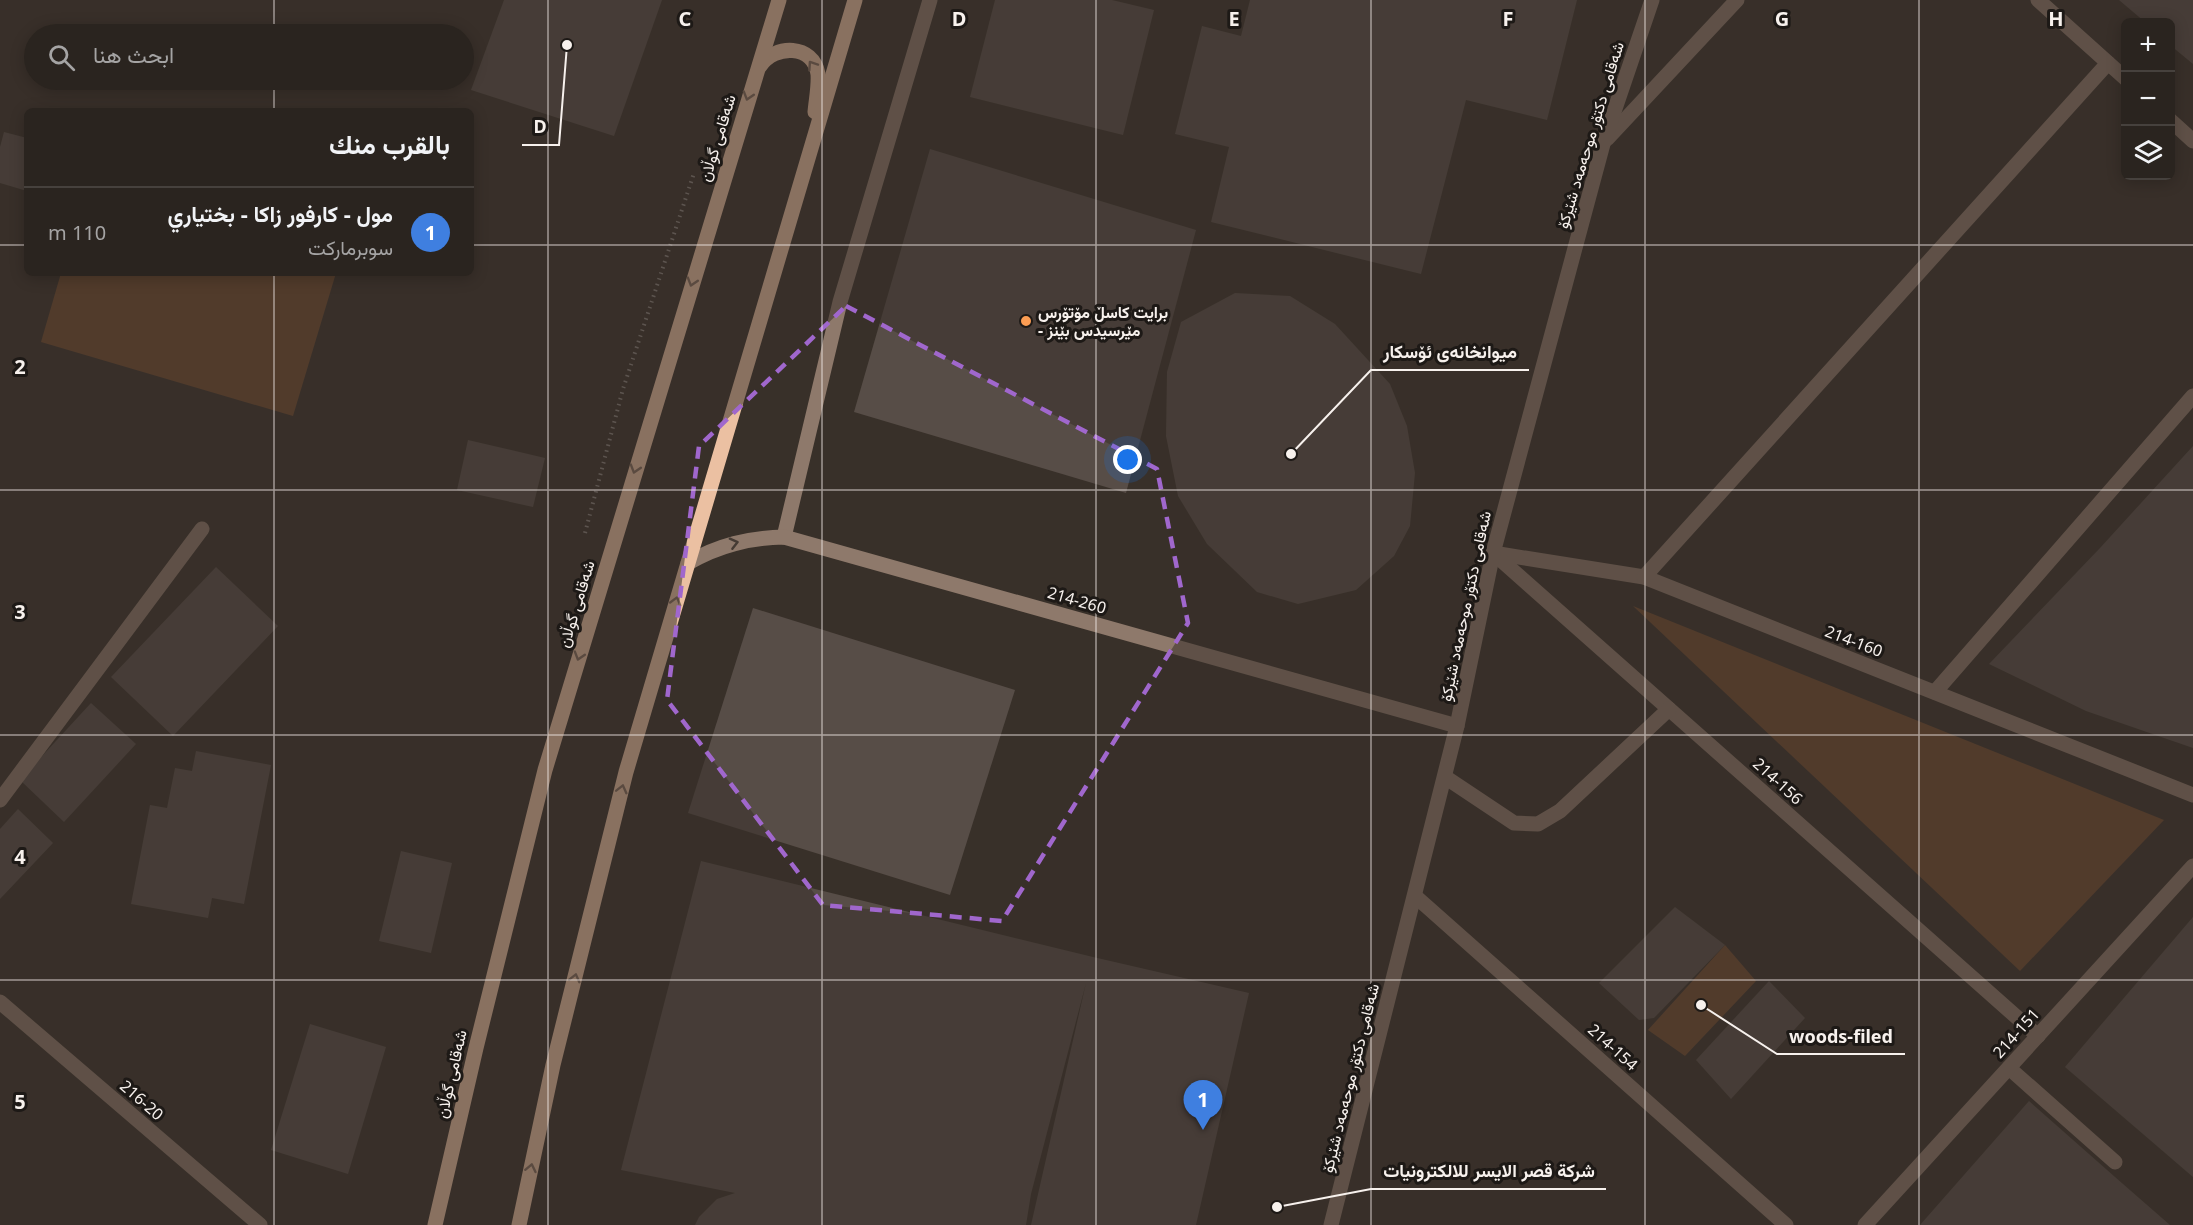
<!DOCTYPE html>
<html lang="ar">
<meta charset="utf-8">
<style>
:root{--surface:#2a241f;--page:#322c28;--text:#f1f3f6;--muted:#a5a4a4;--line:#46413d;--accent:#fc9d53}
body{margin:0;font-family:"Noto Sans",Vazirmatn,sans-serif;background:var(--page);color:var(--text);direction:rtl}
.controls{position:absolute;right:18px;top:18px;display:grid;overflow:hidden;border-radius:9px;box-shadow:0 3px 15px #0003}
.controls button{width:54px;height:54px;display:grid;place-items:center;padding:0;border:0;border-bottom:2px solid var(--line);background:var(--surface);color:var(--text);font:30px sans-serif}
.you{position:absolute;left:1128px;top:460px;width:21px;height:21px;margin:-15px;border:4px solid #fff;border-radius:50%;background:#1a73e8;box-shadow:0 0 0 9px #1a73e833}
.badge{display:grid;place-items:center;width:39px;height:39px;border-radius:50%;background:var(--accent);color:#fff;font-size:20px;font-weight:700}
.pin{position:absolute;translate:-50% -50px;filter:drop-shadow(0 2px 3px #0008)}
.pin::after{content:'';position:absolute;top:32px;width:21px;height:18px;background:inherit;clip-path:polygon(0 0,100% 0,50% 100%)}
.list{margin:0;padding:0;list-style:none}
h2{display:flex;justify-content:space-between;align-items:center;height:78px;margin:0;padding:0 24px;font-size:26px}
h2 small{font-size:20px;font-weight:400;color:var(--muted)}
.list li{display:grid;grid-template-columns:39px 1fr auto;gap:18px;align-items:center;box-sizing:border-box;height:90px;padding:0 24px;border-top:2px solid var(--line)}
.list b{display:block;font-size:22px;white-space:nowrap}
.list p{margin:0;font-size:20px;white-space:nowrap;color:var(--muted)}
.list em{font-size:20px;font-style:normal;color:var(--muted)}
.icon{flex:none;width:33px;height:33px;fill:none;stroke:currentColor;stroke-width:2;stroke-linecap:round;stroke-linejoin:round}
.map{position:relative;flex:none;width:2193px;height:1225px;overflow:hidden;direction:ltr}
.search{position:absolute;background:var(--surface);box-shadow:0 3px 15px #0003;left:24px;top:24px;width:450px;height:66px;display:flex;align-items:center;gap:15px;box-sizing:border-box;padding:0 21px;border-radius:33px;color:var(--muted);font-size:22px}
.panel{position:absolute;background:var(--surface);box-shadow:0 3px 15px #0003;left:24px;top:108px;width:450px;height:168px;border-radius:9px;direction:rtl}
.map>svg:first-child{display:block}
.green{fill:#704a2e}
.building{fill:#574d47}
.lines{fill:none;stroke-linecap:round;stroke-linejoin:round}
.path{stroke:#89827d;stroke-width:4;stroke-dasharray:1.5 4.5;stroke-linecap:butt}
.minor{stroke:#8e796b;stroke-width:15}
.major{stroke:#ebc0a2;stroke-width:15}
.oneway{stroke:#846c5c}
.oneway2{stroke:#453b34}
.marked{fill:none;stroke:#a067cd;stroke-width:4.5;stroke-dasharray:12 8;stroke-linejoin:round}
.grid{fill:none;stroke:#f7f1ed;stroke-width:1.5;stroke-opacity:0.55}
.poi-dot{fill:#fc9d53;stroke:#1d1916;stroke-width:2}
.labels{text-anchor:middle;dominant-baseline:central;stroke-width:6;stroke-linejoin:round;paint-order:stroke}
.street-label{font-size:16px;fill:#f7f1ed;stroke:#1d1916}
.poi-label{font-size:16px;font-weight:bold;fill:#f7f1ed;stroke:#1d1916;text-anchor:start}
.grid-label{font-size:20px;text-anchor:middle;font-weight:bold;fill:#f7f1ed;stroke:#1d1916;stroke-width:6;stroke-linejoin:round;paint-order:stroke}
.leader{fill:none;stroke:#f7f1ed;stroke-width:2}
.callout-dot{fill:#f7f1ed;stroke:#1d1916;stroke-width:2}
.callout-label{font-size:18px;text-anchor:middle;font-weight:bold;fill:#f7f1ed;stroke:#1d1916;stroke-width:6;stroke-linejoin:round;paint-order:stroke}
</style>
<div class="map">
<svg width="2193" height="1225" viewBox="0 0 2193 1225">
<rect width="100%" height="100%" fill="#383029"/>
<g class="green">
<polygon points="61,273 336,273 293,416 41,342"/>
<polygon points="1633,606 2164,820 2020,971"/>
<polygon points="1725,945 1756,981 1685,1056 1648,1030"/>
</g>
<g class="building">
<polygon points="504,0 662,0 614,136 471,90"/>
<polygon points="995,0 1112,0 1154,10 1123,135 970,97"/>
<polygon points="1250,0 1577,0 1547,120 1466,100 1421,274 1211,222 1229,147 1175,134 1202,26 1241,36"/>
<polygon points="2119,0 2193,0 2193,64 2170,45 2170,22 2145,22"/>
<polygon points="4,132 27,138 27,191 0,183 0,147"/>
<polygon points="930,149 1196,230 1126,493 854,412"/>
<polygon points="1235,293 1290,296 1335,324 1390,384 1407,426 1415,473 1410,526 1394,556 1356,590 1298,604 1257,592 1207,544 1178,496 1166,436 1167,372 1181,322"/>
<polygon points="468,440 545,458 533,507 457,490"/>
<polygon points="2193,446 2193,748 2086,711 1989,664 2100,548"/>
<polygon points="216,567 278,626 173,736 111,677"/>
<polygon points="753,608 1015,690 950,895 688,813"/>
<polygon points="91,703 136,744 64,822 20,780"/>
<polygon points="196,751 271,765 244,904 212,898 208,918 131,904 150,805 167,808 175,768 192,771"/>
<polygon points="18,809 53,843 0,899 0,829"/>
<polygon points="401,851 452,863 431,953 379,941"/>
<polygon points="701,861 1093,957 1249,993 1196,1225 1031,1225 1086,983 1031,1194 1026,1225 695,1225 699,1217 717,1199 735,1193 621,1170"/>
<polygon points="1675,907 1725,945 1654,1018 1639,1020 1599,983"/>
<polygon points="2193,917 2193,1177 2065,1067"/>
<polygon points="1769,981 1805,1018 1731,1099 1696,1060"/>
<polygon points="310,1024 386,1047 348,1174 271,1150"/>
<polygon points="2029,1101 2115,1177 2170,1225 1920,1225"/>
</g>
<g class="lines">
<polyline class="path" points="585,533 623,389 694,173"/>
<g class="minor">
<polyline points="2038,0 2126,79"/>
<polyline points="2170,120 2193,141"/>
<polyline points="1607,139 1737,0"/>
<polyline points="784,537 840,302 930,0"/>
<polyline points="1493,553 1644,577 2193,795"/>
<polyline points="1493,553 2038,1036"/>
<path d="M688,563C719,545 749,538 784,537L1457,726"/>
<polyline points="1644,577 2108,63"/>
<polyline points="1935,692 2193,396"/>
<polyline points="1445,777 1514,823 1538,824 1560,811 1669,709"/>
<polyline points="0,800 202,529"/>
<polyline points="1415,896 1786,1225"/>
<polyline points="0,1002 260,1225"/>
<polyline points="2009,1068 2115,1162"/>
<polyline points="1331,1225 1457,726 1493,553 1603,144 1652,0"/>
<polyline points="1865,1225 2193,866"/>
</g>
<g class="major">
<path d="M760,66C775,44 813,44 818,74C819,86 816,100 815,112"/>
<polyline points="435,1225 476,1048 545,770 779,0"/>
<polyline points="519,1225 553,1065 626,772 855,0"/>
</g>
</g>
<defs><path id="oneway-chevron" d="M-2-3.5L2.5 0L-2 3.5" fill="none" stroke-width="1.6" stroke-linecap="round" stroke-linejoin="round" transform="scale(1.5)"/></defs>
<g class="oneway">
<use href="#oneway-chevron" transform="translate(812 65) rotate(-124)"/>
<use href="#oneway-chevron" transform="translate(748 96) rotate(107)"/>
<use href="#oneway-chevron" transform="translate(692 282) rotate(107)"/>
<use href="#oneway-chevron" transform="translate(635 469) rotate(107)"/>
<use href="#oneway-chevron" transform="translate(676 601) rotate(-74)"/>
<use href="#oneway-chevron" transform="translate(579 656) rotate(107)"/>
<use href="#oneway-chevron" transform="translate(622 789) rotate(-76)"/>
<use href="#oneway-chevron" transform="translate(575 978) rotate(-76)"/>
<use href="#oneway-chevron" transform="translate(531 1168) rotate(-78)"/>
</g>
<use class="oneway2" href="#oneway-chevron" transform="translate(734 543) rotate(-14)"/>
<path d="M0 0H2193V1225H0ZM846,306L1157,469L1188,623L1002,921L823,905L667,700L699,446Z" fill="#383029" fill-opacity=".55" fill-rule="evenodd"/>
<path class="marked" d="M846,306L1157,469L1188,623L1002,921L823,905L667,700L699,446Z"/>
<path class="grid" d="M274,0V34M548,0V1225M822,0V1225M1096,0V1225M1371,0V1225M1645,0V1225M1919,0V1225M274,80V111M0,245H27M471,245H2193M274,273V1225M0,490H2193M0,735H2193M0,980H2193"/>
<circle class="poi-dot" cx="1026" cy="321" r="6"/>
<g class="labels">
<g class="street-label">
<text transform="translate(1590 135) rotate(-73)">شەقامی دکتۆر موحەمەد شێرکۆ</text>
<text transform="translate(717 138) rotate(-73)">شەقامی گوڵان</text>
<text transform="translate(1077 600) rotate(16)">214-260</text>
<text transform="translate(576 604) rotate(-73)">شەقامی گوڵان</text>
<text transform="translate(1465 606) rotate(-78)">شەقامی دکتۆر موحەمەد شێرکۆ</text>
<text transform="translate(1854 641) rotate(21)">214-160</text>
<text transform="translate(1778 781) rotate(42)">214-156</text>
<text transform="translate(2016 1033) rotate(-48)">214-151</text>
<text transform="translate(1613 1047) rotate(42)">214-154</text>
<text transform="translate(451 1074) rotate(-77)">شەقامی گوڵان</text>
<text transform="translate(1350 1078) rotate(-76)">شەقامی دکتۆر موحەمەد شێرکۆ</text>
<text transform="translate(142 1100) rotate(41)">216-20</text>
</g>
<g class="poi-label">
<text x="1038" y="312">برایت کاسڵ مۆتۆرس<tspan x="1038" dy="18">- مێرسیدس بێنز</tspan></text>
</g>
</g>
<g class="grid-label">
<text x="685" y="26">C</text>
<text x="959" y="26">D</text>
<text x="1234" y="26">E</text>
<text x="1508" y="26">F</text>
<text x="1782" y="26">G</text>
<text x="2056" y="26">H</text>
<text x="20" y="374">2</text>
<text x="20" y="619">3</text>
<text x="20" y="864">4</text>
<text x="20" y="1109">5</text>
</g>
<path class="leader" d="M567 45L559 145H522M1291 454L1371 370H1529M1701 1005L1777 1054H1905M1277 1207L1371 1189H1606"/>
<g class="callout-dot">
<circle cx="567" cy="45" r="6"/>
<circle cx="1291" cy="454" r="6"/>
<circle cx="1701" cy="1005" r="6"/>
<circle cx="1277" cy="1207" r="6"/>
</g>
<g class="callout-label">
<text x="540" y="133">D</text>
<text x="1450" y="358">میوانخانەی ئۆسکار</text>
<text x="1841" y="1043">woods-filed</text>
<text x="1489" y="1177">شركة قصر الايسر للالكترونيات</text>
</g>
</svg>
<div class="controls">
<button>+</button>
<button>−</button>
<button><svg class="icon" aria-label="layers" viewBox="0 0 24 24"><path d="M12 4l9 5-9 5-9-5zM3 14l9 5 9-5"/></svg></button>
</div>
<div class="you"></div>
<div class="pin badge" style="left:1203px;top:1130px;background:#3f7fe0">1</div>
<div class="search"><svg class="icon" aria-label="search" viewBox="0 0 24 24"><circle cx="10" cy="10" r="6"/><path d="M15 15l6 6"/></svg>ابحث هنا</div>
<section class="panel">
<h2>بالقرب منك<small></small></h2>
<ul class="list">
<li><span class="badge" style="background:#3f7fe0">1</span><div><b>مول - كارفور زاكا - بختياري</b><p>سوبرماركت</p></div><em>110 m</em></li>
</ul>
</section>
</div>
